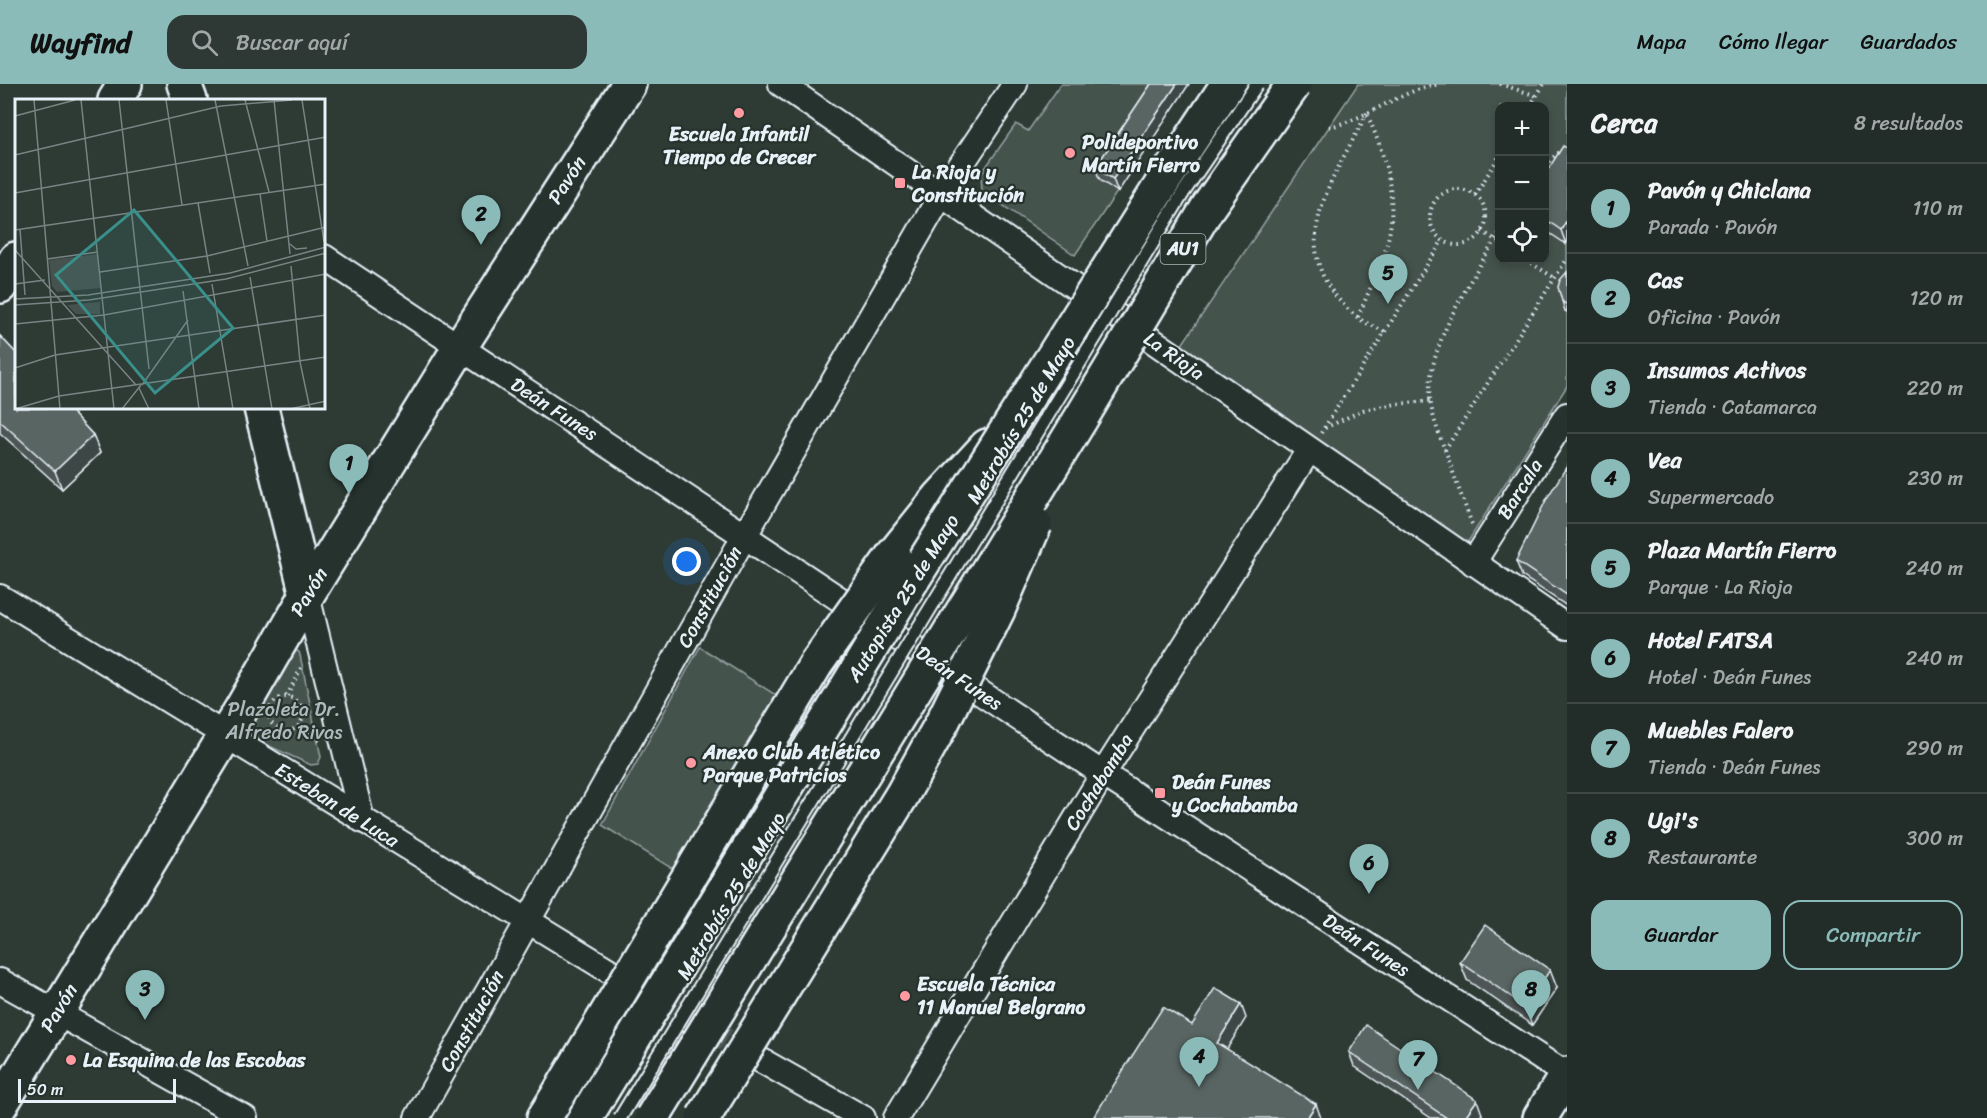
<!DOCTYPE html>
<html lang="es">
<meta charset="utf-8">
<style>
:root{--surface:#222c28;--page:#2e3834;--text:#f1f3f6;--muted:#a2a7a8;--line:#3f4845;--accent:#8bbbb9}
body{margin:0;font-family:Sriracha,sans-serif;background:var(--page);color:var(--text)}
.controls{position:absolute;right:18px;top:18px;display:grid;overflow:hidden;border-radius:12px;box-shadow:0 3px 9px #0003}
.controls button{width:54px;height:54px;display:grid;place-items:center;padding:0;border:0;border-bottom:2px solid var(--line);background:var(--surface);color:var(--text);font:30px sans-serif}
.scale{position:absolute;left:18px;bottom:15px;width:158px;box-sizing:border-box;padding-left:6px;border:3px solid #e8f1f8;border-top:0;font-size:16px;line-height:21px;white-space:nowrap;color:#e8f1f8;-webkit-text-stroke:4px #26332d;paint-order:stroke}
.you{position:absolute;left:687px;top:478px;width:21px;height:21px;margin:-15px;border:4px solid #fff;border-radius:50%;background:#1a73e8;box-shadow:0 0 0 9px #1a73e833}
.badge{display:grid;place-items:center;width:39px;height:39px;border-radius:50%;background:var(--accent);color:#111;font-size:20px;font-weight:700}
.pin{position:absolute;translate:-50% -50px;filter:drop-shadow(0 2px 3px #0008)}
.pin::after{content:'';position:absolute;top:32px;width:21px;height:18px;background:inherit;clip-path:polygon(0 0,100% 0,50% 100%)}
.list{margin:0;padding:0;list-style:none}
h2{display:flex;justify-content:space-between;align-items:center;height:78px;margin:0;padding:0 24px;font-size:26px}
h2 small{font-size:20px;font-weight:400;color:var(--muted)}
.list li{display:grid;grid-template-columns:39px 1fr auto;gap:18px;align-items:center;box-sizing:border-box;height:90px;padding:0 24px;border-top:2px solid var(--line)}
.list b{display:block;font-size:22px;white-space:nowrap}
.list p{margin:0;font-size:20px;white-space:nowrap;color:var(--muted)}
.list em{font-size:20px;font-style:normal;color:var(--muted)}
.actions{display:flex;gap:12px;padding:18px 24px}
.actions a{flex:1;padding:14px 0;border:2px solid var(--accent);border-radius:18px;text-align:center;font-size:21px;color:var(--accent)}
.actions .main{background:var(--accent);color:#111}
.icon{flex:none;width:33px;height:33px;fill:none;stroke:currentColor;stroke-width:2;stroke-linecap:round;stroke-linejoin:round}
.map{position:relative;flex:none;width:1567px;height:1034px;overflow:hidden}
header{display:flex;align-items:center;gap:36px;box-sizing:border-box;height:84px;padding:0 30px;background:var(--accent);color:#111}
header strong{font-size:28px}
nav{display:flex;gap:33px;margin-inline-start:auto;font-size:21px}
.search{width:420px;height:54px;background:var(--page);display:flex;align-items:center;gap:15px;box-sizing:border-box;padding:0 21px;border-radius:18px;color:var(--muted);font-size:22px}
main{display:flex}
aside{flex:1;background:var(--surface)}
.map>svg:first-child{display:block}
.green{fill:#45524e;stroke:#96a2a3;stroke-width:1.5;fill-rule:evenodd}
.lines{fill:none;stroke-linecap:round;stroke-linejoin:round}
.street-tunnel{stroke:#4a5652;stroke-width:24;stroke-dasharray:24 12;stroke-linecap:butt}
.street-casing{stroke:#e8f1f8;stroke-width:28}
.secondary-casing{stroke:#e8f1f8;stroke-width:38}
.primary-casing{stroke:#e8f1f8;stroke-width:38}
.highway-casing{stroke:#e8f1f8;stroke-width:38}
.path{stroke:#e8f1f8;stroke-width:4;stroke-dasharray:1.5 4.5;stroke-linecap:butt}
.street{stroke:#26332d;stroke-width:24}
.secondary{stroke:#26332d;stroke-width:33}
.primary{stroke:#26332d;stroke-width:33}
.highway{stroke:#26332d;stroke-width:33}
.lane-bridge-casing{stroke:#e8f1f8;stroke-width:16;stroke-linecap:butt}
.highway-bridge-casing{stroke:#e8f1f8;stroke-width:38;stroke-linecap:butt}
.lane-bridge{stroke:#26332d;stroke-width:12}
.highway-bridge{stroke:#26332d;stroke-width:33}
.wall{fill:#4d5755;stroke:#e8f1f8;stroke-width:1.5}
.shaded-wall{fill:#3e4745;stroke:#e8f1f8;stroke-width:1.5}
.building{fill:#596563;stroke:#e8f1f8;stroke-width:1.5}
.poi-dot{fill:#ff9aa2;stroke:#26332d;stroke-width:2}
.labels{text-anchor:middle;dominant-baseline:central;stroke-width:4.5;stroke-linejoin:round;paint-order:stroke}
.shield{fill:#26332d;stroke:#aeb8bb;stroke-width:1.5}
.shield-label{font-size:18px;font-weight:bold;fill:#e8f1f8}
.poi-label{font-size:20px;font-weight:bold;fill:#e8f1f8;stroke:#26332d;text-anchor:start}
.street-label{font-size:20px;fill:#e8f1f8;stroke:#26332d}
.park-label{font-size:20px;fill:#afb9bc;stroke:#26332d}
.inset-road{fill:none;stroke:#788483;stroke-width:1.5}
.view{fill:#3a8f8a;fill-opacity:0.15;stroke:#3a8f8a;stroke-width:3}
.inset-edge{fill:none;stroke:#e8f1f8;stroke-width:3}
</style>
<header>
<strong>Wayfind</strong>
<div class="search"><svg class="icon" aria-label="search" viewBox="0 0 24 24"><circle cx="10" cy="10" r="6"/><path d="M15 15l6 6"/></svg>Buscar aquí</div>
<nav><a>Mapa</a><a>Cómo llegar</a><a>Guardados</a></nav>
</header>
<main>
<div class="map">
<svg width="1567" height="1034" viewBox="0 0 1567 1034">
<rect width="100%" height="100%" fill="#2e3b35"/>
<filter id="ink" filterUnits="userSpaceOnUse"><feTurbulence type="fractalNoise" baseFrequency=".0167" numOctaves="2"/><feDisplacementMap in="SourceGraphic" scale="12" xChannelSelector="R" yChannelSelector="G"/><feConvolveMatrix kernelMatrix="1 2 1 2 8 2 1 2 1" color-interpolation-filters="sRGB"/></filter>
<g filter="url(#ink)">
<g class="green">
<polygon points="1061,0 1189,0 1075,171 982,107 981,90 1016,40 1028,47"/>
<path d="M1358,0H1567V302L1464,464L1179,265ZM1500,22H1544V176H1500Z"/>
<polygon points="700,563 785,617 676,787 602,741"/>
<polygon points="293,565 299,568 300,571 321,673 318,680 311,681 245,651 247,642"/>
</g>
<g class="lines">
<polyline class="street-tunnel" points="613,889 755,973"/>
<defs>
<g id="street">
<polyline points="781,0 1567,543"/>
<polyline points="324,173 1103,690 1567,991"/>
<polyline points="1473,479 1567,331"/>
<polyline points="307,511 362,736"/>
<polyline points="0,513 613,889"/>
<polyline points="0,897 245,1034"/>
<polyline points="755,973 863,1034"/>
<polyline points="417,1034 745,451 941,111 1015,0"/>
<polyline points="896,1034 1103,690 1309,366"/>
</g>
<g id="secondary">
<polyline points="184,0 190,16"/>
<polyline points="115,16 125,0"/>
<polyline points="0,202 16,175"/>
<polyline points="261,324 307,511"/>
<polyline points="0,1022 242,624 307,511 460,263 629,0"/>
</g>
<polyline id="primary" points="1540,1034 1567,990"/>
<g id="highway">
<polyline points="894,470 939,414 987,362"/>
<polyline points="544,1034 560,1008"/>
</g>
</defs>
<use href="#street" class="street-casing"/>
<use href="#secondary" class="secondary-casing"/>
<use href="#primary" class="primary-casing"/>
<use href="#highway" class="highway-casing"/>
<g class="path">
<polyline points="1500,0 1537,12"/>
<polyline points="1530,22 1544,0"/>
<path d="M1367,29C1331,100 1278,168 1356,232C1364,239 1376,243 1385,248"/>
<path d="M1329,43C1368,35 1400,6 1440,0"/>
<polyline points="1544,81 1567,62"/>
<circle cx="1458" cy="133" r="28"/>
<polyline points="1475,111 1500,71"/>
<polyline points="1482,147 1500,159"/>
<polyline points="1526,176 1555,194"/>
<path d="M1358,233C1368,209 1380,185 1387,160C1399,115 1385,71 1367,30"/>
<polyline points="1325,344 1363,326 1396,320 1430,317"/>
<polyline points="1321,349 1442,157"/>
<polyline points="1445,366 1567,175"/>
<path d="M1472,440C1463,417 1455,394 1447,371C1440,353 1432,333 1430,314C1426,262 1473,193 1500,148"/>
<polyline points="287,612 301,584"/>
<circle cx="286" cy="630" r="17"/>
<polyline points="299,642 321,657"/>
</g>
<use href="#street" class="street"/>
<use href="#secondary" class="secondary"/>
<use href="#primary" class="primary"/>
<use href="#highway" class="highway"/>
<defs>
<polyline id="lane-bridge" points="620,1034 1183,109 1257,0"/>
<g id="highway-bridge">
<polyline points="560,1008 816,580 894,470"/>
<polyline points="585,1034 908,503 1163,98 1228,0"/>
<polyline points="652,1034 1080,336 1208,123 1294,0"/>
<polyline points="703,1034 902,711 942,639 998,526 1035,440"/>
</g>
</defs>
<use href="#lane-bridge" class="lane-bridge-casing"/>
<use href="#highway-bridge" class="highway-bridge-casing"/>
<use href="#lane-bridge" class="lane-bridge"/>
<use href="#highway-bridge" class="highway-bridge"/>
</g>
<g class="wall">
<polygon points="1151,0 1118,108 1100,96 1095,84"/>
<polygon points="1567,64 1567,158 1566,160 1545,146 1545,90"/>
<polygon points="1567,188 1567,228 1565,227 1562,217"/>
<polygon points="0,252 93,351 100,369 62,405 0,349"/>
<polygon points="1567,382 1567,522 1522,492 1516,477"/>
<polygon points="1460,878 1557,904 1532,941 1467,896"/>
<polygon points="1349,968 1482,1030 1479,1034 1431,1034 1354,982"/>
</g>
<g class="shaded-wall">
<polygon points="1177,0 1189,0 1118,108 1113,95"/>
<polygon points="1567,136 1567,158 1566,160 1561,146"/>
<polygon points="93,351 100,369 62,405 55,387"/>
<polygon points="1550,886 1557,904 1532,941 1525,922"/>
<polygon points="1241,920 1246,934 1222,973 1217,959"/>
<polygon points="1477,1016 1482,1030 1479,1034 1464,1034"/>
<polygon points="1316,1020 1321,1034 1307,1034"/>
</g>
<g class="building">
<polygon points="1151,0 1177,0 1113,95 1095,84"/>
<polygon points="1563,62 1567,64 1567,136 1561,146 1545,135 1545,90"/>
<polygon points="1567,188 1567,221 1562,217 1558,203 1560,196"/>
<polygon points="0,252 16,269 16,324 68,324 93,351 55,387 0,337"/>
<polygon points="1567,382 1567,511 1516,477 1547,414"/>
<polygon points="1485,841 1550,886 1525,922 1460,878"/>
<polygon points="1215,904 1241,920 1217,959 1316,1020 1307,1034 1093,1034 1163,923 1192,941"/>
<polygon points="1366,941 1477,1016 1464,1034 1447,1034 1349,968"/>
</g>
</g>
<g class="poi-dot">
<circle cx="739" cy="29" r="6"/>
<circle cx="1070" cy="69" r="6"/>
<rect x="894" y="93" width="12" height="12" rx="3"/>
<circle cx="691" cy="679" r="6"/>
<rect x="1154" y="703" width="12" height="12" rx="3"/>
<circle cx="905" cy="912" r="6"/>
<circle cx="71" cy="976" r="6"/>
</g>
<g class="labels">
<rect class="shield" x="1160.5" y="150" width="45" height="30" rx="4.5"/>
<g class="shield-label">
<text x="1183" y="165">AU1</text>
</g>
<g class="poi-label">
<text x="739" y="50" text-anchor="middle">Escuela Infantil<tspan x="739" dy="23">Tiempo de Crecer</tspan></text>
<text x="1082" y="58">Polideportivo<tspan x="1082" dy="23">Martín Fierro</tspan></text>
<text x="912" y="88">La Rioja y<tspan x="912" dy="23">Constitución</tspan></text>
<text x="703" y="668">Anexo Club Atlético<tspan x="703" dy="23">Parque Patricios</tspan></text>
<text x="1172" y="698">Deán Funes<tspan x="1172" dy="23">y Cochabamba</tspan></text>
<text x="917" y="900">Escuela Técnica<tspan x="917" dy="23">11 Manuel Belgrano</tspan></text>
<text x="83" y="976">La Esquina de las Escobas</text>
</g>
<g class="street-label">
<text transform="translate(567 96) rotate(-57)">Pavón</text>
<text transform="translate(1174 272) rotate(35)">La Rioja</text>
<text transform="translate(554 325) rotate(33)">Deán Funes</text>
<text transform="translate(1021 336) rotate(-59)">Metrobús 25 de Mayo</text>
<text transform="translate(1520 405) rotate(-58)">Barcala</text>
<text transform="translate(309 508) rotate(-59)">Pavón</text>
<text transform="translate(710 513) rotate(-61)">Constitución</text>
<text transform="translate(903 514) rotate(-58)">Autopista 25 de Mayo</text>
<text transform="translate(959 594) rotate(34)">Deán Funes</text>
<text transform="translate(1099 698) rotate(-58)">Cochabamba</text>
<text transform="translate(337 721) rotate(32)">Esteban de Luca</text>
<text transform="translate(731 812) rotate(-59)">Metrobús 25 de Mayo</text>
<text transform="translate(1366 861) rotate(33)">Deán Funes</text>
<text transform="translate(59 924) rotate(-59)">Pavón</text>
<text transform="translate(472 937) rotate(-61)">Constitución</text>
</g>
<g class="park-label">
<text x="284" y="625">Plazoleta Dr.<tspan x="284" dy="23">Alfredo Rivas</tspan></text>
</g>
</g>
<g transform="translate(15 15)">
<rect width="310" height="310" fill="#2e3b35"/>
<path d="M83,155L86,189L42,193L37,187L34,161ZM85,203V215H61L52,206Z" fill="#45524e"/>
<path class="inset-road" d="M19,1L45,310M66,1L99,310M104,1L134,270M151,1L167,106M200,1L233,167M230,1L254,93M259,1L275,155M287,1L309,143M0,17L60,1M0,56L206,7L277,1M0,94L311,38M245,95L252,142M183,104L195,174M5,130L10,196M0,131L311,85M275,145L281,150L292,149M0,151L121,286M32,160L83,153M276,167L285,263L295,310M85,173L192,157L311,128M235,178L257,310M0,185L30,181M197,185L218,310M168,192L184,310M0,200L73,196L215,174L311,148M0,206L74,201L211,180L311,154M0,225L89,216L311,175M0,269L40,256L311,216M127,286L173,221M124,289L134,310M0,310L44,297L311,258M107,310L126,286M275,310L311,302"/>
<path class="view" d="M119,111L218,229L140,294L41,176Z"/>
<rect width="310" height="310" class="inset-edge"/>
</g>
</svg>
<div class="controls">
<button>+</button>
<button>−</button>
<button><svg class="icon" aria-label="locate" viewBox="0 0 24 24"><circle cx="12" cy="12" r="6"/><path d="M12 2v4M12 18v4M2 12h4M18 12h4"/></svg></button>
</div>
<div class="scale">50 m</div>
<div class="you"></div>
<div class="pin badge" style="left:349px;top:410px">1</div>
<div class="pin badge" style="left:481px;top:161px">2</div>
<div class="pin badge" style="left:145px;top:936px">3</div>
<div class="pin badge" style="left:1199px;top:1003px">4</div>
<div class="pin badge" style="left:1388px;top:220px">5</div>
<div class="pin badge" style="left:1369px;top:810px">6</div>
<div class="pin badge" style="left:1418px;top:1006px">7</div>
<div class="pin badge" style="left:1531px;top:936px">8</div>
</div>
<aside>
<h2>Cerca<small>8 resultados</small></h2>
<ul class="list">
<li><span class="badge">1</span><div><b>Pavón y Chiclana</b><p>Parada · Pavón</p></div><em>110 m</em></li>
<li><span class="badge">2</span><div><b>Cas</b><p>Oficina · Pavón</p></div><em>120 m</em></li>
<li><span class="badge">3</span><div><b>Insumos Activos</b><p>Tienda · Catamarca</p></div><em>220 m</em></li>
<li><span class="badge">4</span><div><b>Vea</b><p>Supermercado</p></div><em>230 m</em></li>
<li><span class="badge">5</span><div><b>Plaza Martín Fierro</b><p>Parque · La Rioja</p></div><em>240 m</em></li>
<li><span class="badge">6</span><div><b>Hotel FATSA</b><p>Hotel · Deán Funes</p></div><em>240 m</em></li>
<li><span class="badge">7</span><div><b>Muebles Falero</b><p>Tienda · Deán Funes</p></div><em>290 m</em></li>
<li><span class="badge">8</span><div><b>Ugi's</b><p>Restaurante</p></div><em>300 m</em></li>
</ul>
<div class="actions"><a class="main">Guardar</a><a>Compartir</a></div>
</aside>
</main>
